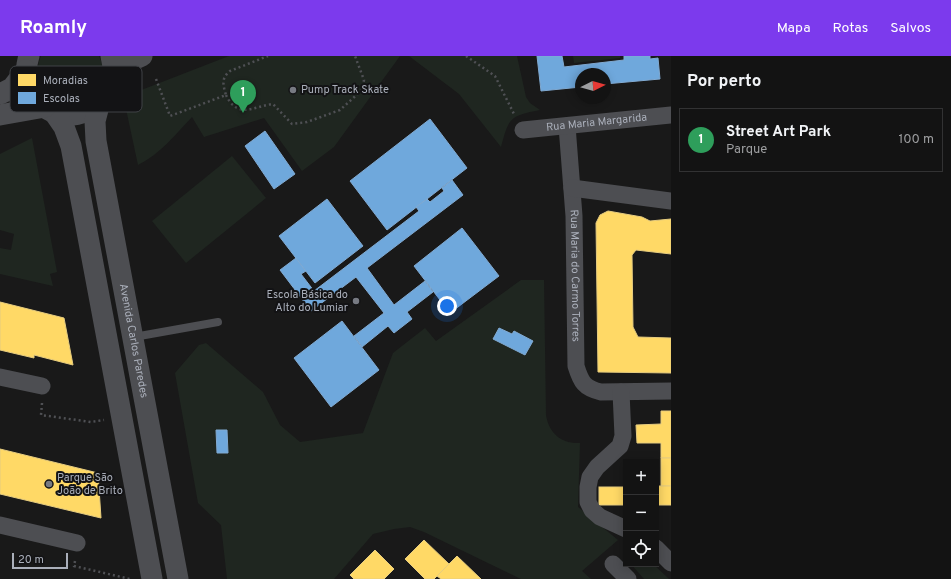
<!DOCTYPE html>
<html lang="pt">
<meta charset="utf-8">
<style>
:root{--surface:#131313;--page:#1c1c1c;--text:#f1f3f6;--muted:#9d9ea0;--line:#323233;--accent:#7c3aed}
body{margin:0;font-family:Overpass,sans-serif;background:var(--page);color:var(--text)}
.controls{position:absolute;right:12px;bottom:12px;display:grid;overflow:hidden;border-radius:0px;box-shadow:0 2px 10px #0003}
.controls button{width:36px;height:36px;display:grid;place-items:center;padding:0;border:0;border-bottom:1px solid var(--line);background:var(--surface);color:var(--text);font:20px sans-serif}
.compass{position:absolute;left:575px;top:12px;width:36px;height:36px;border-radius:50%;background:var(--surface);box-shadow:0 2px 10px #0003;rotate:85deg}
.scale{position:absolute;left:12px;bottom:10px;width:56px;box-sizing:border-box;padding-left:4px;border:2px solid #aaafba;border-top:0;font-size:11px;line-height:14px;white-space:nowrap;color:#aaafba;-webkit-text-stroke:3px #131315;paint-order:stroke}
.you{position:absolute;left:447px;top:250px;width:14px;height:14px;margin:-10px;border:3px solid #fff;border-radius:50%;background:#1a73e8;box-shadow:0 0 0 6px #1a73e833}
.badge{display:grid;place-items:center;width:26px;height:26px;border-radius:50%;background:var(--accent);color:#fff;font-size:13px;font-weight:700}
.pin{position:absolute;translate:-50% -33px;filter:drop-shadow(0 1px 2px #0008)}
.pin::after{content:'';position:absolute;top:21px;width:14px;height:12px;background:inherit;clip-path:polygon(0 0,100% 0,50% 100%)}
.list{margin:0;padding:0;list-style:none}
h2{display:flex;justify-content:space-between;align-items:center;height:52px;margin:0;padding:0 16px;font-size:17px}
h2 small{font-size:13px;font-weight:400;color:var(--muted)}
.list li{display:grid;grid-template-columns:26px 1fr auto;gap:12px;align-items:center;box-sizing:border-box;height:64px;margin:0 8px 8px;padding:0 8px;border:1px solid var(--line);border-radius:0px}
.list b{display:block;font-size:15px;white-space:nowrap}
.list p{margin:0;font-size:13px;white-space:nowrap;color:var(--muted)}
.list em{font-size:13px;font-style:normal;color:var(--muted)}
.icon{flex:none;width:22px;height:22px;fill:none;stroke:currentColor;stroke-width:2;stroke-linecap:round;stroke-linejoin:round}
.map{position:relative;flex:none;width:671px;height:523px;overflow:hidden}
header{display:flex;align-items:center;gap:24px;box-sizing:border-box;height:56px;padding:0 20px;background:var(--accent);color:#fff}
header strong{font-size:19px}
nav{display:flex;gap:22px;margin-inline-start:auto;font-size:14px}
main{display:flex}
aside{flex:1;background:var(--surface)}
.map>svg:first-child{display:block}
.green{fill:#1f2620;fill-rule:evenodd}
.homes{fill:#ffd966;stroke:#e6cc7f}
.schools{fill:#6fa8dc;stroke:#81aad2}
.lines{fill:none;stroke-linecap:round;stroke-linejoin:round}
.path{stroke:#4f5054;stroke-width:2.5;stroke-dasharray:2 3;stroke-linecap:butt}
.service{stroke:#4d4e52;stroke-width:8}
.minor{stroke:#4d4e52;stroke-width:17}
.tertiary{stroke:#4d4e52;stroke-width:21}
.poi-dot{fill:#777a82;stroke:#131315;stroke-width:1.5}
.labels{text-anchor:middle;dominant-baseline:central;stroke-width:4;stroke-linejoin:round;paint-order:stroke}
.poi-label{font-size:11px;fill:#aaafba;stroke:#131315;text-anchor:start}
.street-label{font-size:11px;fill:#aaafba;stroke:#131315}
.key{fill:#131315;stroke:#404247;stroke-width:1}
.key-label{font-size:11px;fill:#aaafba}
</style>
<header>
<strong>Roamly</strong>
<nav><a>Mapa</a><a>Rotas</a><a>Salvos</a></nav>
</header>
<main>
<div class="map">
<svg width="671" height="523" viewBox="0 0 671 523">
<rect width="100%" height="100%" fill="#191919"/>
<g class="green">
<path d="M41,0H99C118,37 61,68 41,30C36,20 37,9 41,0Z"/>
<path d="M229,0H400L334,91L302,115L264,62L204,81L192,61C175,79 160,98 138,109L126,53L131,38Z"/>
<path d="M409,0H517L526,41L530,47L540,54C509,60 509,62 501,91L459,38Z"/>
<polygon points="573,0 620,0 620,2 574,7"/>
<polygon points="32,82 57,216 50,218 53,230 0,218 0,192 11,194 14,178 0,174 0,98"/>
<polygon points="232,100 266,142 186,207 152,165"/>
<path d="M521,224H544L546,359C549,377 561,388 580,387L578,451L618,484L582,515L591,523H521L424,476L410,471L394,473L373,478L334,523H227L221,469L198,447L175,317L199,289L206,287L263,336L280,369L300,386L363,377L393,297L425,272L436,285ZM227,374L228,397H217L216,375Z"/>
<polygon points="631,508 653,508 669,523 644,523"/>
</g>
<g class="homes">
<polygon points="608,155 642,161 650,165 671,163 671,198 636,194 632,199 633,271 638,281 671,282 671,317 598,316 596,167 600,159"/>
<polygon points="0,246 64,262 73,309 34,299 34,302 0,294"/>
<polygon points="661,355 671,355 671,402 661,402 661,387 637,387 636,369 661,368"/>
<polygon points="0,393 98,417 101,462 0,438"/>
<rect x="661" y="402" width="10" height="28"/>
<rect x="656" y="430" width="15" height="19"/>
<rect x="599" y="431" width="27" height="18"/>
<polygon points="424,484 449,508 434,523 425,523 405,503"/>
<polygon points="375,494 394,513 384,523 354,523 350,519"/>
<polygon points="457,500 481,523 441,523 437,520"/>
</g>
<g class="schools">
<polygon points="537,0 562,0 564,11 624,4 624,0 650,0 650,3 658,2 660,23 605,28 605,18 581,18 581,31 541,35"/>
<polygon points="430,63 467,112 387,174 350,125"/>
<polygon points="265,75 295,118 274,133 245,90"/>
<polygon points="452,124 463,139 367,212 394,249 425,225 433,236 407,256 412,263 394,277 388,270 362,291 354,280 384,257 356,221 311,255 280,214 296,202 306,215 301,218 314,235 419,155 416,151 427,143 430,146 444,135 442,132"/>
<polygon points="327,143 363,190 315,227 279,180"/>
<polygon points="462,172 499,220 450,257 414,210"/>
<polygon points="342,265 379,314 331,351 294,302"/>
<polygon points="499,272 512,278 514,275 533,285 525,299 493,283"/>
<polygon points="216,374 227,374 228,397 217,397"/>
</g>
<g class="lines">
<g class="path">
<polyline points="466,0 495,20 515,60"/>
<path d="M156,23L170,60L226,39C223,29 221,22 230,15L268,0"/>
<path d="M226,39C238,64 254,50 273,48L292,68L307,66L340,54L362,34L364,24L355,0"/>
<polyline points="42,347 41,359 91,366 104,364"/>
<polyline points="75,505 74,510 130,523"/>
</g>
<polyline class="service" points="134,281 218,266"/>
<g class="minor">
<path id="s1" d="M567,70L574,160L576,310C581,326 584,332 601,336L671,335"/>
<path id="s2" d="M523,74L671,59"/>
<polyline points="572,132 671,145"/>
<polyline points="0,321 42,330"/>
<polyline points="621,336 623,380 620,390 597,411 590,421 588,431 588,446 592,454 600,461 626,473"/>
<polyline points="0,469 77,487"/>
<polyline points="656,492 671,507"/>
<polyline points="613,508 628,523"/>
</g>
<g class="tertiary">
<path d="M29,0C25,12 26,24 32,36C56,82 125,54 111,0"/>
<polyline points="112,24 131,5 142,0"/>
<polyline points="0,38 12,32 26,14"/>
<path id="s3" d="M100,46L95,65L96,85L178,523"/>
<polyline points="53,55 64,71 71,90 152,523"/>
<polyline points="0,59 45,51"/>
</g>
</g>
<g class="poi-dot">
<circle cx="293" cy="34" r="4"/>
<circle cx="356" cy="245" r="4"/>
<circle cx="49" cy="428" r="4"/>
</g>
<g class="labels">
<g class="poi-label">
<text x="301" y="34">Pump Track Skate</text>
<text x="348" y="239" text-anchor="end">Escola Básica do<tspan x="348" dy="13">Alto do Lumiar</tspan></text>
<text x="57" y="422">Parque São<tspan x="57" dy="13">João de Brito</tspan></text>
</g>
<g class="street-label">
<text stroke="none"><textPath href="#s2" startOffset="74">Rua Maria Margarida</textPath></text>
<text stroke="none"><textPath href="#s1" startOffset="150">Rua Maria do Carmo Torres</textPath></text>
<text stroke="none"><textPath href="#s3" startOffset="243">Avenida Carlos Paredes</textPath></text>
</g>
</g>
<rect x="10" y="10" width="132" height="46" rx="6" class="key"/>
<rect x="18" y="18" width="18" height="12" fill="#ffd966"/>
<rect x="18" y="36" width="18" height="12" fill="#6fa8dc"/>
<g class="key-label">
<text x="43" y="28">Moradias</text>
<text x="43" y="46">Escolas</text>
</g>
</svg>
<div class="controls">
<button>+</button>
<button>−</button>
<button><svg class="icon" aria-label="locate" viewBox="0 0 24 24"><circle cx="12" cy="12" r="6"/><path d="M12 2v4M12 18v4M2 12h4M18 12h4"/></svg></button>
</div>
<svg class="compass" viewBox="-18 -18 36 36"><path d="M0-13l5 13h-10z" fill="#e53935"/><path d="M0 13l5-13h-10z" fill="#9d9ea0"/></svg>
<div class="scale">20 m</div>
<div class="you"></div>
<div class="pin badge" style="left:243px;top:57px;background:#2e9e5b">1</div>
</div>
<aside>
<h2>Por perto<small></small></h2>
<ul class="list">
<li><span class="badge" style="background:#2e9e5b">1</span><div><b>Street Art Park</b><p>Parque</p></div><em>100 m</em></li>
</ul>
</aside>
</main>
